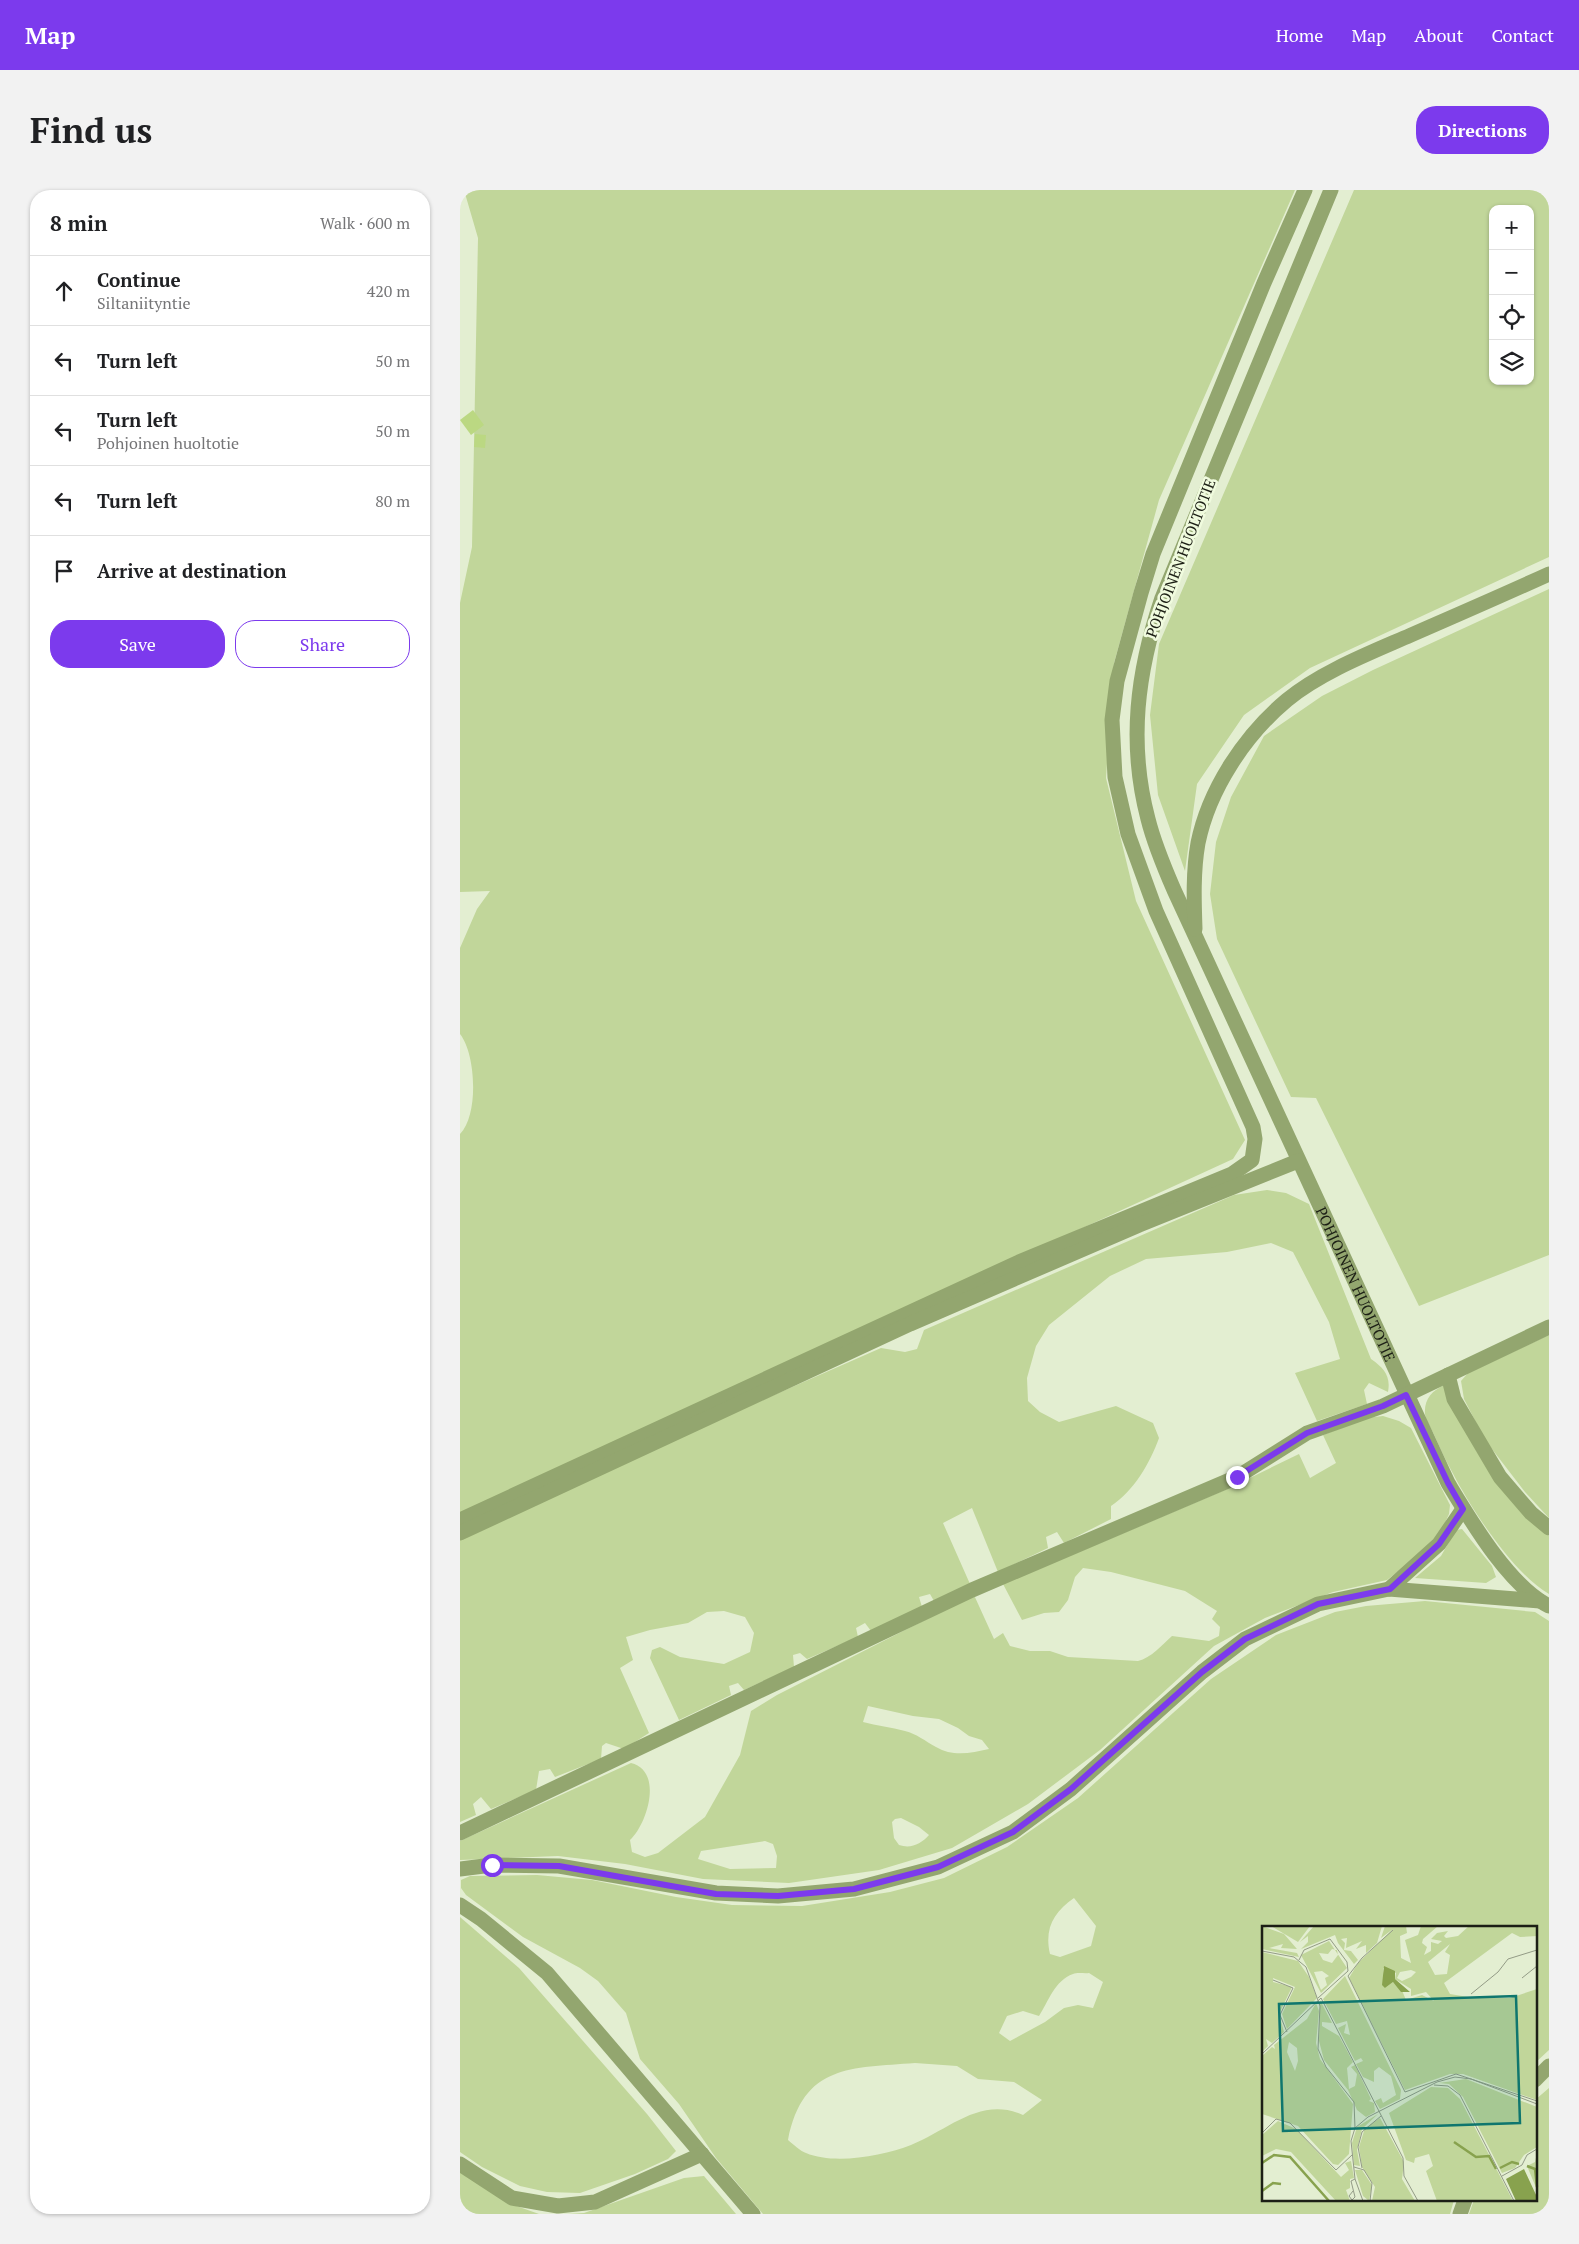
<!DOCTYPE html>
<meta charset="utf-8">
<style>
:root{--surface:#fff;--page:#f2f2f2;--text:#202124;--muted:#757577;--line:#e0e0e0;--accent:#7c3aed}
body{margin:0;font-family:"PT Serif",serif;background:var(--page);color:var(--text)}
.controls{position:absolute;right:15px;top:15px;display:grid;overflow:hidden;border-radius:10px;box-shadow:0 1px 4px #0004}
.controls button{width:45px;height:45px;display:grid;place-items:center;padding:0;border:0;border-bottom:1px solid var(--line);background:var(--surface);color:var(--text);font:25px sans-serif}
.stop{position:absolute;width:15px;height:15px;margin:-11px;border:4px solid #7c3aed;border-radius:50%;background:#fff}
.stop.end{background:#7c3aed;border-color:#fff;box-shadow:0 1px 5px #0008}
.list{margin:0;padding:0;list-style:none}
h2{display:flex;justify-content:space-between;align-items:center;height:65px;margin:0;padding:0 20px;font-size:21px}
h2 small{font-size:16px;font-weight:400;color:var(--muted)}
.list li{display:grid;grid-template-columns:32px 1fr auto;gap:15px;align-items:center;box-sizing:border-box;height:70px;padding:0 20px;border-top:1px solid var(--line)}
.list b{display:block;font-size:19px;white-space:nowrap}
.list p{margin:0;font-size:16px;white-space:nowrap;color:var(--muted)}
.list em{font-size:16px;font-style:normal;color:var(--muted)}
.actions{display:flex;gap:10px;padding:15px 20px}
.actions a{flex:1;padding:11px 0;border:1px solid var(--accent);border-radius:20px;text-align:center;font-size:18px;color:var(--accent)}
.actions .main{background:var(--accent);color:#fff}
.icon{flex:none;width:28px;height:28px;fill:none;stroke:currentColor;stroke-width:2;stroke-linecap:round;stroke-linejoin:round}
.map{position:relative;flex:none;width:1089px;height:2024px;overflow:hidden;border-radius:20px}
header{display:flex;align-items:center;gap:30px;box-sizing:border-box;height:70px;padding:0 25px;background:var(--accent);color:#fff}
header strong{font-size:24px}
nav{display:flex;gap:28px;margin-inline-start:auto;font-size:18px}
.intro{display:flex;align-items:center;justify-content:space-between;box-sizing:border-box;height:120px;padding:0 30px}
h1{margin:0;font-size:35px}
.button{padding:12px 22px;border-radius:20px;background:var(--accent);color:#fff;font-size:18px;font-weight:700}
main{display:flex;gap:30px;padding:0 30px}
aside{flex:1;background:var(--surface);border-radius:20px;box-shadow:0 1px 4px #0004}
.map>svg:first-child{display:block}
.green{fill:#c1d69a;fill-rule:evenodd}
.building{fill:#bbd882}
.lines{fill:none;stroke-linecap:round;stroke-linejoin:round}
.minor{stroke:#93a66f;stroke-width:15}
.route{stroke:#7c3aed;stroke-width:6}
.labels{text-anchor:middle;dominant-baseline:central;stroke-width:5;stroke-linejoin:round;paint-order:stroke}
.street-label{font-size:15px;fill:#1c1f15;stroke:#f0fbde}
.inset-river{fill:none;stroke:#88a24e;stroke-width:2.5}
.inset-road{fill:none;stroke:#939b86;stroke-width:1}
.view{fill:#0f766e;fill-opacity:0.15;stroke:#0f766e;stroke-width:2.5}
.inset-edge{fill:none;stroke:#1c1f15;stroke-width:2.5}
</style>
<header>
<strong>Map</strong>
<nav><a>Home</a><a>Map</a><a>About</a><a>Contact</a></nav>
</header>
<div class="intro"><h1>Find us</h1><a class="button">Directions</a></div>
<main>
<aside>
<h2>8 min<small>Walk · 600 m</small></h2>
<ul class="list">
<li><svg class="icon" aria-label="ahead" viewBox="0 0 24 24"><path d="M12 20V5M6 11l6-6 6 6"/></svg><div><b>Continue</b><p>Siltaniityntie</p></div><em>420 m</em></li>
<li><svg class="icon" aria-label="left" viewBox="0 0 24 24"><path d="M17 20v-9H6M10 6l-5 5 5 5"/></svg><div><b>Turn left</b></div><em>50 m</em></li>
<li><svg class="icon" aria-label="left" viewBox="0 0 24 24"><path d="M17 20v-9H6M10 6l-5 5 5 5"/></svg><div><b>Turn left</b><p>Pohjoinen huoltotie</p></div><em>50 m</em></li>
<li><svg class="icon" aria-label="left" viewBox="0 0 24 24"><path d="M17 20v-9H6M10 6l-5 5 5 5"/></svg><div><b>Turn left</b></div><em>80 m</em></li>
<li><svg class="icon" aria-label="arrive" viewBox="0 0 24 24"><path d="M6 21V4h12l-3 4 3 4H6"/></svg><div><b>Arrive at destination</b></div></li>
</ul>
<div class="actions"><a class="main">Save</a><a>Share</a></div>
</aside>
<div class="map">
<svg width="1089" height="2024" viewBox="0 0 1089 2024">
<rect width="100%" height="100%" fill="#e3eed1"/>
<g class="green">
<path d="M4,0H835L699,310L654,473L646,588L676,711L785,950L773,969L0,1323V944C19,925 16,864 0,844V758L17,719L30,701L0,702V413L12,357L18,48Z"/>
<path d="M894,0H1089V367L850,478L784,525L737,594L725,681L698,605L690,525L699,454ZM1033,19H1070V191H1033Z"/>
<polygon points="1089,399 1089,1065 959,1116 856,908 831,907 757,749 750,704 756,652 771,607 804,546 862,506 913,480"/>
<path d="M807,1000L826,1003L849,1014L911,1169C924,1178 931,1186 928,1202L909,1193L904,1200L907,1214L857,1231L835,1183L880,1169L869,1132L833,1062L811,1053L767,1062L686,1069L650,1086L589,1135L576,1156L567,1188L568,1211L580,1222L599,1232L656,1216L693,1233L699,1248C690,1273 674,1301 651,1316V1329L604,1353L597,1342L586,1347L588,1358L538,1382L512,1318L483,1333L510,1394L474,1411L470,1404L459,1407L462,1417L411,1441L405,1433L396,1438L398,1447L347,1469L340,1463L333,1465L334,1477L284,1500L278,1493L269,1496L271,1505L219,1530L190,1468L192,1460L200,1457L220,1467L264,1474L290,1462L294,1443L285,1427L264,1421L247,1422L228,1433L190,1440L166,1447L173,1470L160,1478L189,1543L164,1559L146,1553L142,1556L141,1569L95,1587L90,1579L79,1581L76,1600L31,1619L21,1607L13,1614L16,1625L0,1632V1349L264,1227L421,1158L445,1162L457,1159L464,1140L774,1005Z"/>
<polygon points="1089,1145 1089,1328 1065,1302 1025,1250 1004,1209 1001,1191 1008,1183"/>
<path d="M984,1195L1017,1262L1062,1323L1089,1346V1404C1045,1378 996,1295 976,1249C973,1241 966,1232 965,1224C964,1209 972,1201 984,1195Z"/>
<path d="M923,1226L939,1231L951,1238L990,1315L989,1324L984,1335L968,1358L927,1390L873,1402L805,1428L754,1456L640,1560L568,1614L492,1658L419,1680L329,1693L243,1689L165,1674L98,1666L0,1670V1651L171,1573C204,1581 187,1635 170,1650L172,1662L185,1667L198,1663L245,1627L280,1565L291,1521L317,1505L514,1405L534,1449L543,1443L550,1456L570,1461H590L608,1467L678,1471C691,1468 702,1455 712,1446L749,1451L759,1446L760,1437L752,1429L757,1421L725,1401L651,1382L623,1378L615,1387L608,1410L599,1422L584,1423L562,1430L543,1394L765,1300L839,1264L850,1288L876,1273L863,1245L906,1228ZM408,1516L453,1526L479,1529L498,1538L509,1546L522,1550L529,1559C511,1563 493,1567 476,1557C465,1551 457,1544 445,1541C431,1537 417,1536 403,1532ZM441,1628L459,1637L469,1645C461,1654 451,1659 439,1655L434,1648L432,1632L435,1629ZM305,1651L313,1654L317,1666L316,1678L270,1679L238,1669L241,1661Z"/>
<polygon points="1002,1339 1032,1376 1036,1387 1026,1393 955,1388 981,1366 996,1340"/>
<path d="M965,1411L1075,1422L1089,1431V1860L1075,1873V1738H803V2010H994L990,2024H303L256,1968L219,1914L180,1869L166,1823L138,1791L120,1778L63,1747L6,1705L1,1698V1690L10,1686L77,1685L132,1690L216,1707L272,1715L342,1716L430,1702L484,1688L547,1657L618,1608L751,1489L816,1445L875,1422L906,1416ZM614,1708L636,1736L631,1756L600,1767L590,1764C584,1738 594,1722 614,1708ZM629,1783L643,1792L633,1818L618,1815L604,1818L585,1832L550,1851L539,1843L547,1826L563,1821L579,1826C588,1812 595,1790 613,1784C618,1782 625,1784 629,1783ZM455,1873L497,1876L518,1889L554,1892L582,1910L563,1925C520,1906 489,1940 451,1955C423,1966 374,1975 346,1963C340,1961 333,1954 328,1950C343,1874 391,1878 455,1873Z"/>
<polygon points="0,1727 59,1778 187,1924 216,1961 208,1969 175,1984 120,2003 87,2002 60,1996 22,1977 0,1962"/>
<polygon points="1089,1898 1089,2024 1009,2024 1014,2010 1075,2010 1075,1910"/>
<polygon points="0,1982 48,2013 79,2024 0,2024"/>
<polygon points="244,1986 276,2024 108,2024 124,2023 224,1988"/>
</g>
<g class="building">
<polygon points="13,220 24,235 11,245 0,230"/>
<polygon points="15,244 26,245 25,258 14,257"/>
</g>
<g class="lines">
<g class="minor">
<path id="s1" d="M871,0L702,408C677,482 668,553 688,629C694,653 704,677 714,700L988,1293C1011,1331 1049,1396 1089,1416"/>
<path d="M735,739C734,711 733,681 738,653C749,599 785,545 827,510C861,482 910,463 951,445C997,425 1043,405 1089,384"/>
<polyline points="988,1185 994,1209 1040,1287 1071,1323 1089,1338"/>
<polyline points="0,1330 559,1072 772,984 792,970 795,949 793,937 696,721 668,644 655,587 652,530 657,491 681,403 693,364 804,93 845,0"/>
<polyline points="0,1343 450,1134 679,1035 838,971"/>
<polyline points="929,1399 979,1354 1003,1319"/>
<polyline points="0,1643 512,1400 777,1287 847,1243 923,1216 1089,1137"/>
<polyline points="0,1679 32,1675 99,1676 256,1703 318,1706 394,1699 478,1677 553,1642 611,1599 742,1482 785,1449 858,1414 929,1399 1080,1411"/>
<polyline points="0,1715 21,1729 87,1783 293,2024"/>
<polyline points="1075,1890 1089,1876"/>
<polyline points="0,1974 52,2008 98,2016 135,2012 242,1964"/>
<polyline points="1000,2024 1005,2010"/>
</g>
</g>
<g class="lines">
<polyline class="route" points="32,1675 99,1676 256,1704 318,1706 394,1699 478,1677 553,1642 611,1599 742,1482 785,1449 858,1414 930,1399 979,1354 1003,1319 988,1293 946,1205 923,1216 847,1243 777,1287"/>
</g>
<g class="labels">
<g class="street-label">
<text transform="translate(720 368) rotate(-69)">POHJOINEN HUOLTOTIE</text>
<text stroke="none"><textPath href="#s1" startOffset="1176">POHJOINEN HUOLTOTIE</textPath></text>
</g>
</g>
<g transform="translate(802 1736)">
<rect width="275" height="275" fill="#e3eed1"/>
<path d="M0,0L22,8L35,23L19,22L21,18L7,22L35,27L37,31L0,23ZM9,0H48L36,16ZM52,0H120L115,17L104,27V19L94,23L100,15L84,22L85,12L79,13L83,17L82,24L89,25L96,34L92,38L76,17L73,9L39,23L46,16V10L38,16ZM123,0H144L145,7L138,10L139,32L149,37L143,14L156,9L159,0H176L161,13L160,17L165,21L162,29L169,25V16L176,18L180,15L169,13L175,7L186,5L182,10L184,12L196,10L207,0H275V10L258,11L250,7L182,57L188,68L212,72H248L275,63V174L201,148H188L143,164L87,52L96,37L131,3L119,12ZM188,18L183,26L188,29L185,48L173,49L166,36ZM121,42L134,47L133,53L149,63V70L164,66L172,75L160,69L144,74L139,62L131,56L123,62ZM149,44L154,46L149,51L140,55L135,52L138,46ZM67,15L85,42L59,67L39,29ZM70,23L75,24L76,29L70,37L61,34L57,27L66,28ZM60,45L67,50L63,52L65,59L59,64L52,46ZM0,26L36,35L47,51L55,72L25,103L20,88L33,61L11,52V56L30,61L17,88L22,106L10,117L4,113L6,120L0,126ZM83,50L139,164L138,173L118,183L113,175L119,172L121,177L134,169L129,150L117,141L112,145V156L101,151L94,138L101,135L99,132L93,135L76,102L84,98L82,107L88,109L85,95L74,98L61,73ZM58,74L70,97L60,96V100L77,110L91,136L85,142L87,163L93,160L95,148L89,141L93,139L109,173L107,175L112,177L113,186L104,191L95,184L86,164L62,134L57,115ZM54,77L57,85L54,117L58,133L91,178L87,228L76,239L71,238L36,200L0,188V130L10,121L13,123L12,119L45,93ZM27,116L35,122L36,135L33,145L25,126ZM204,153L275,181V221L262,229L253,242L240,247L201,171L187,158L177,157ZM169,161L186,162L198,173L251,275H175L164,245L171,240L167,228L153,232L152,237L144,234L127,187ZM116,188L100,203L95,224L98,240L92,239L90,217L95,201ZM118,192L142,236L140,253L153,275H110L113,261L100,241L97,221L103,202ZM16,195L34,203L79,251L87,244L83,237L89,235L92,252L88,253V262L84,264L88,275H74L29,226L14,223L0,230V209ZM275,227V264L265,240L273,236ZM93,244H100L110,259L107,275L101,270Z" fill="#c1d69a" fill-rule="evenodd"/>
<path d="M122,40L133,45V53L148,66H139L131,56L123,62L120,59ZM262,243L275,271V275H254L244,253Z" fill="#88a24e"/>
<path class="inset-river" d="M192,216L214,231L227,230L234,243M0,237L12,229L28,231L67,275M265,240L273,243L275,261M238,242L250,236L257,238M0,265L11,257L19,258"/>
<path class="inset-road" d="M131,4L100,32L86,50L143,166L194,148L275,175M0,25L32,31L44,41L58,80L56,123L64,141L92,176L93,202M37,34L42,24L68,13L85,36L86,45L56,72M260,52L275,40M11,54L31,62L18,89L25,106M209,68L236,46L246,33L275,24M0,128L59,72L141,232L142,250L156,275M172,159L186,160L198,169L252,275M0,207L14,193L28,197L74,244L90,229M92,241L102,244L110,257L108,275M100,242L96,221L100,206L119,190M240,250L260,239L265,229L275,223M91,265L87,270L90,274L93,271L89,255L93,253M101,275L93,253L89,215L93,202L106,191L175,156L193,151L209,153L275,178"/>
<path class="view" d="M254,70L258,197L21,205L17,78Z"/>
<rect width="275" height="275" class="inset-edge"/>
</g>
</svg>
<div class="controls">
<button>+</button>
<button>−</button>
<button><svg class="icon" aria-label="locate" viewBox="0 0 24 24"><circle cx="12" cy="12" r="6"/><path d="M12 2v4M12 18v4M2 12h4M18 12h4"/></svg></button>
<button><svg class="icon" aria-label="layers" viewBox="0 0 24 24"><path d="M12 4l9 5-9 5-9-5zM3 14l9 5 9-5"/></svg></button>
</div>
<div class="stop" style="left:32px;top:1675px"></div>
<div class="stop end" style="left:777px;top:1287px"></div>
</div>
</main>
